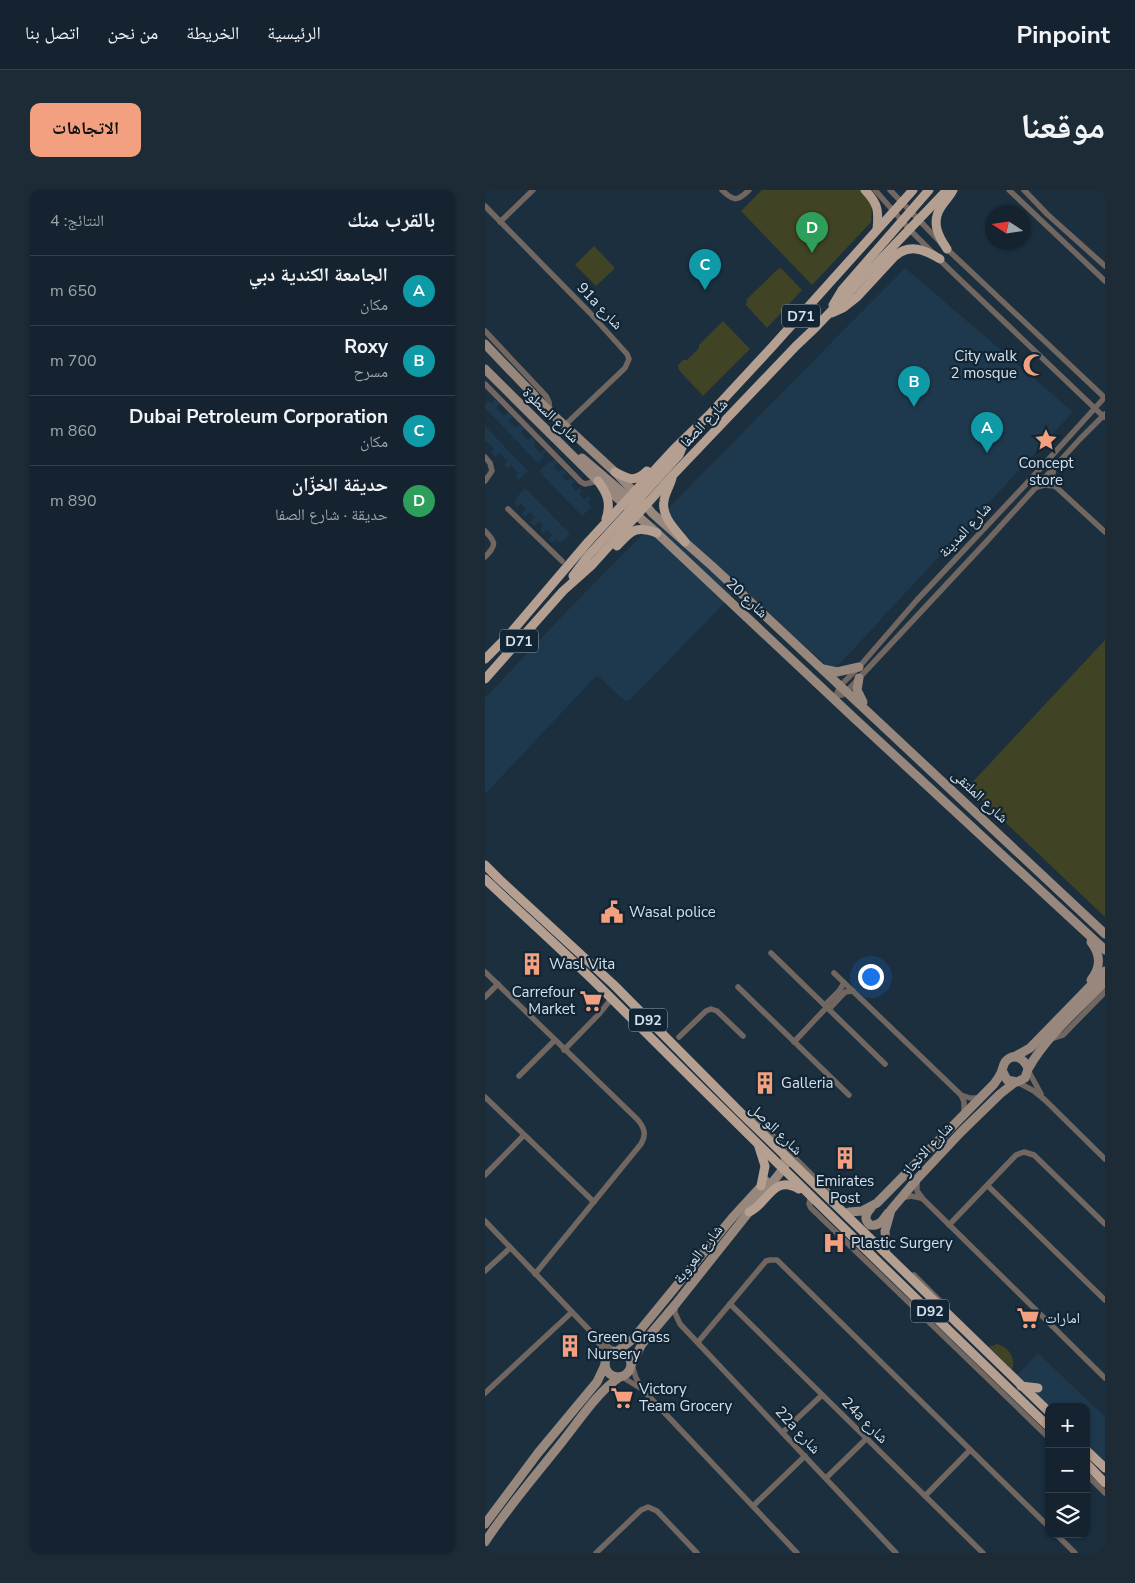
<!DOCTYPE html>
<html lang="ar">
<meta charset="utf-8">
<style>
:root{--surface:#14232f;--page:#1d2b37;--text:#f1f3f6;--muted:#9da4aa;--line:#33404b;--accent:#f2a080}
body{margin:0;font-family:"Nunito Sans","Noto Naskh Arabic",sans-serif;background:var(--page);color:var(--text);direction:rtl}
.controls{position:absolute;right:15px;bottom:15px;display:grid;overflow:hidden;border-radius:10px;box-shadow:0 1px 4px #0004}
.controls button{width:45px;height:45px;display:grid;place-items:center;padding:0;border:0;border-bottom:1px solid var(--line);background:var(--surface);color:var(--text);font:25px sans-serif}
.compass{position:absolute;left:500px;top:15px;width:45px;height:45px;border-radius:50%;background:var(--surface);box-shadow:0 1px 4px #0004;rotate:282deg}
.you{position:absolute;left:385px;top:786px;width:18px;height:18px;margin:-12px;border:4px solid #fff;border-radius:50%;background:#1a73e8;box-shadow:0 0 0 8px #1a73e833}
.badge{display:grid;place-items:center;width:32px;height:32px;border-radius:50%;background:var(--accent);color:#fff;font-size:16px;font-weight:700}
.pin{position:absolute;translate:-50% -41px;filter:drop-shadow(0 1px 2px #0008)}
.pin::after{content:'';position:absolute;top:26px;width:18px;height:15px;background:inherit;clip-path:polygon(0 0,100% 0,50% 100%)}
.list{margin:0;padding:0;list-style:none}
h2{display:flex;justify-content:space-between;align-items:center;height:65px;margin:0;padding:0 20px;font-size:21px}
h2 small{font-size:16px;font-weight:400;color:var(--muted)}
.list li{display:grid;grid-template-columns:32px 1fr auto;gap:15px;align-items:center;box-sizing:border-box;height:70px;padding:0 20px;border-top:1px solid var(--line)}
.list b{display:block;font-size:19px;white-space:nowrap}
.list p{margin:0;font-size:16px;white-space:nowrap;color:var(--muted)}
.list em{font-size:16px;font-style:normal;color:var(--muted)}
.icon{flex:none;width:28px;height:28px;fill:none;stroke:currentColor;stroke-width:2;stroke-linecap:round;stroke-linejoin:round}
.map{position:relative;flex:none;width:620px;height:1363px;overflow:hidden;direction:ltr;border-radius:10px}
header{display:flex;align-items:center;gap:30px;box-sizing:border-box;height:70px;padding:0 25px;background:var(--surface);border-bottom:1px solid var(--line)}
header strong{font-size:24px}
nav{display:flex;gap:28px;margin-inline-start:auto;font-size:18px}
.intro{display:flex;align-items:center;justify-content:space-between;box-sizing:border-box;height:120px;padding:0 30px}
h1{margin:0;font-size:35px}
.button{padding:12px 22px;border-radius:10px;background:var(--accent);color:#111;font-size:18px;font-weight:700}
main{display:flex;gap:30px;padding:0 30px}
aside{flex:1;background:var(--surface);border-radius:10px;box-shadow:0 1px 4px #0004}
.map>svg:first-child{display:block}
.built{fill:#1e394d}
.green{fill:#414325}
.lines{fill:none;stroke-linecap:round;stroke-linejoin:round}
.street{stroke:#716760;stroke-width:5.5}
.secondary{stroke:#98877c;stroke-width:9}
.primary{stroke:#b59f91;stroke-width:9}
.labels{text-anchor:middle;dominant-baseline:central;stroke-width:4.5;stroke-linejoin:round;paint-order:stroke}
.shield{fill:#112534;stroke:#9aa8b4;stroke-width:1}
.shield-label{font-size:14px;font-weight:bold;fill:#d4e0eb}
.street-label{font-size:15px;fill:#d4e0eb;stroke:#112534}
.poi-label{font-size:15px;fill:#d4e0eb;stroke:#112534;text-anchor:start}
</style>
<header>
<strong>Pinpoint</strong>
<nav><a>الرئيسية</a><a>الخريطة</a><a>من نحن</a><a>اتصل بنا</a></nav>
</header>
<div class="intro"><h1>موقعنا</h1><a class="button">الاتجاهات</a></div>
<main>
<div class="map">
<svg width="620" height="1363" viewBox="0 0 620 1363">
<rect width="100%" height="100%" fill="#1b2f3f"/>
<g class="built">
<polygon points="420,78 588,222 348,481 254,398 146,509 142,511 138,509 112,485 2,602 0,601 0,508 83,420"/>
<polygon points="10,209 15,214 11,218 19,226 23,222 28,227 24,231 31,238 34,234 39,239 36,243 43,250 47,247 51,252 48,255 55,263 59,260 61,262 57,265 59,267 53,273 0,218 0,215 4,211 7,213"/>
<polygon points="0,236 43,281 33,290 30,286 33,283 26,275 23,279 19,275 22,271 14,263 11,267 6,262 9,258 2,251 0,252"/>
<polygon points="69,270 72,273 69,277 73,282 77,279 81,283 77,286 82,291 85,288 89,292 86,295 91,301 94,298 97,301 94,304 99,309 103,306 106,309 103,313 107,317 97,326 54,281 64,272 65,273"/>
<polygon points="40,298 85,344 75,353 71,349 67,353 63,349 67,345 62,340 58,344 55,340 58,336 54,332 49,336 45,332 50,327 45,322 40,326 37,323 41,319 36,314 32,317 29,314 32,310 31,308"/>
<polygon points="553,1163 620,1227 620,1278 601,1260 601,1217 564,1217 529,1189"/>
</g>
<g class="green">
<polygon points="277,0 378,0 387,10 386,32 327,95 256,21"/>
<polygon points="109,56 130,78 111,96 90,75"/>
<polygon points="294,78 297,79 317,100 282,138 261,115 262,109"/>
<polygon points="238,131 265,159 218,206 194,180 193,175 198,170 202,170 214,158 214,155"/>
<polygon points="620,450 620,727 483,597"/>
<path d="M512,1154C524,1157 531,1168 527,1180L504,1157Z"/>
</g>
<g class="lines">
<g class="street">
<path d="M237,0C249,12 253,11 264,0"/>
<polyline points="390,0 425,40 465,80 619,227"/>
<polyline points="405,0 462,59 620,208"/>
<polyline points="524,0 620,91"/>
<polyline points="539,0 562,24 620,76"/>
<polyline points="0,16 105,123 142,164 144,169 140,178 80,235"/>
<polyline points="15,32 48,0"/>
<polyline points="0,141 61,206 64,212 65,222"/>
<polyline points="0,194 96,292 100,294 113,291"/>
<polyline points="0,267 5,273 7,281 0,291"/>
<polyline points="568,279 568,289 570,296 620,342"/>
<polyline points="552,297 559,295 570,296"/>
<polyline points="23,319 77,371"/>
<path d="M0,341C12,353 11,355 0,367"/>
<polyline points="350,506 357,505 361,502 502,351 595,249 620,224"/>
<polyline points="352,512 352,503 355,496 374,477 432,410 543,292 620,207"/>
<polyline points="286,763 400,874"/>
<path d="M0,782L152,929C159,937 162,944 156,954L50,1084"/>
<polyline points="349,783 476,905 485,908 494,908"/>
<polyline points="253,797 364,905"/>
<polyline points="0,807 13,794"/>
<polyline points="340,815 354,801 359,793"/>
<polyline points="344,819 360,802 368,801"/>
<polyline points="194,847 221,821 226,819 232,821 258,846"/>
<polyline points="565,849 578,845 620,802"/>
<polyline points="309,852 342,817"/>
<polyline points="79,860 114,824 127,808"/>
<polyline points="543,880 556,904"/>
<polyline points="34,886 70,850"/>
<polyline points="532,892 549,901 560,910 620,969"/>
<polyline points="476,905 479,912 479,924"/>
<polyline points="0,907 109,1012"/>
<polyline points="264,926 277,935 351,1009"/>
<polyline points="0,985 39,945"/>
<polyline points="432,991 432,1001 438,1009 620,1188"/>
<polyline points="503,996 620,1110"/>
<polyline points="326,1006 324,1014 326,1018 564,1248"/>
<polyline points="416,1008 426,1006 436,1008"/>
<polyline points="0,1031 110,1146 120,1155 131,1161"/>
<polyline points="464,1035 531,965 539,962 549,965 620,1034"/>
<polyline points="0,1081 25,1058"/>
<polyline points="429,1085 460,1116"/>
<polyline points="245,1114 498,1363"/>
<polyline points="190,1115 190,1123 195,1134 411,1363"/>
<polyline points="112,1150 118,1161 120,1171"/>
<polyline points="213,1152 281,1071 285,1070 292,1070 564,1337"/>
<polyline points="147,1175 151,1188 158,1200 312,1363"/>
<polyline points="137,1187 157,1199"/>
<polyline points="0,1203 87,1122"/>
<polyline points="298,1242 337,1205"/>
<polyline points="601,1284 620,1303"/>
<polyline points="341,1288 381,1249"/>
<polyline points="440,1306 485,1260"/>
<polyline points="268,1316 320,1266"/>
<polyline points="571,1344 590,1363"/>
<polyline points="111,1363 156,1320 163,1317 172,1321 212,1363"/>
</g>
<g class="secondary">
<polyline points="0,154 65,222 130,282 155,308 167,323 227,376 620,744"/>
<polyline points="0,179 113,291 172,343 369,528 620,760"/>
<polyline points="97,268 138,303 151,311"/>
<polyline points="338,479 352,482 374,477"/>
<polyline points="374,488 372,500 378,512"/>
<path d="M606,752C616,765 616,777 606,790"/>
<polyline points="529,867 545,858 620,781"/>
<path d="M543,879C561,847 594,818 620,792"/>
<path d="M386,1018C381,1023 378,1029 385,1035C394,1037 398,1030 403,1023"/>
<path d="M364,1022L377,1021L392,1013L509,894C512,890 514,887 516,883C518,879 518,874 521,871C529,862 540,869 543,879L540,888L532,892L522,890L517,880"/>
<polyline points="401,1058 400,1041 406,1020 432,989 476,942 515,904 529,893"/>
<polyline points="134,1160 147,1150 247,1028 281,991"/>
<circle cx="133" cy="1174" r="13"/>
<polyline points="147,1173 157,1154 190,1115 298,979 301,974 300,967"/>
<polyline points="0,1334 53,1263 112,1192 120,1175"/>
<path d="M0,1352C23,1317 51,1285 77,1252C93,1232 114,1200 135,1187"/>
</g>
<g class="primary">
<path d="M380,0C393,14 394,20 392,39"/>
<path d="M462,59C453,46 446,32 456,17C460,11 465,6 468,0"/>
<polyline points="348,115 357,100 444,0"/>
<path d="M347,123L358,118L372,107L410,66C425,53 440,60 455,69"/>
<path d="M130,282C143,289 150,293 162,281"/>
<path d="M187,288C185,296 180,303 179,311C176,327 191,340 200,352"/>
<path d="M113,291C123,304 126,314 121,329"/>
<polyline points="151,318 155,308 194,265 200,250"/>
<path d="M132,356C146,341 150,335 172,343"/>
<polyline points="88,386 103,366 148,317 150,310 149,302"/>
<polyline points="0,469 23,446 103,352 189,259 224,225 287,157 428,0"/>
<polyline points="0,489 78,401 106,376 188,285 311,156 330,138 462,0"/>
<polyline points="0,675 14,689 129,795 254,921 564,1222"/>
<path d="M0,689C40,727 82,764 121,803C267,949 415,1094 564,1237"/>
<polyline points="274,957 280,976 276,996"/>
<path d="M264,1022C284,1013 287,984 314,999"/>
<polyline points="536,1196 553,1198"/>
<polyline points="601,1260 620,1278"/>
<polyline points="601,1273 620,1293"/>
</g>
</g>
<defs>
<symbol id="mosque-bare" viewBox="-9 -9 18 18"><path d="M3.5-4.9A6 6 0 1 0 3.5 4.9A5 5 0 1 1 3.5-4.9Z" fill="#f2a080" stroke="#112534" stroke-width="2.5" paint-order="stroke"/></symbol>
<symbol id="sight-bare" viewBox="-9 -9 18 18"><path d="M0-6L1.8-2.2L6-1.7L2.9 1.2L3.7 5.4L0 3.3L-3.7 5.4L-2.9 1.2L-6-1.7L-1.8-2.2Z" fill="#f2a080" stroke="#112534" stroke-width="2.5" paint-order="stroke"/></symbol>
<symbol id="civic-bare" viewBox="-9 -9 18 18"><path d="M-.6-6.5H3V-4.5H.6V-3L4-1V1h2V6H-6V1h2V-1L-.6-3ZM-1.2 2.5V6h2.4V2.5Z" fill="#f2a080" stroke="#112534" stroke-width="2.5" paint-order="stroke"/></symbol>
<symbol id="building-bare" viewBox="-9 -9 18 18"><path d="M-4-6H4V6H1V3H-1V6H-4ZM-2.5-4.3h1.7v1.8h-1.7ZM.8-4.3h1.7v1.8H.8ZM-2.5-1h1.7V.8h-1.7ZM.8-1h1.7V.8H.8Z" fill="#f2a080" stroke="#112534" stroke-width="2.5" paint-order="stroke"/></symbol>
<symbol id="supermarket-bare" viewBox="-9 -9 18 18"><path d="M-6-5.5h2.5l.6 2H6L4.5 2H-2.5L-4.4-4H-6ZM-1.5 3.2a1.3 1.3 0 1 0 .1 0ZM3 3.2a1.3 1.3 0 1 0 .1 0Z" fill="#f2a080" stroke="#112534" stroke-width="2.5" paint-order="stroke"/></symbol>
<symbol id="hospital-bare" viewBox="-9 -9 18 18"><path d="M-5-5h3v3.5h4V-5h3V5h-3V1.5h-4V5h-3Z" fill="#f2a080" stroke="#112534" stroke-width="2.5" paint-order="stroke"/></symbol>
</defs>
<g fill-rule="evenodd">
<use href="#mosque-bare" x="533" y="159" width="32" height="32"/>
<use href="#sight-bare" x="545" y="234" width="32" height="32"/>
<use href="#civic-bare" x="111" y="706" width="32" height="32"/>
<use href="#building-bare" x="31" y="758" width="32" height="32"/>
<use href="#supermarket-bare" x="90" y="795" width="32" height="32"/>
<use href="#building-bare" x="264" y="877" width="32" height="32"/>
<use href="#building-bare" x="344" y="952" width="32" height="32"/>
<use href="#hospital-bare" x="333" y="1037" width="32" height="32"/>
<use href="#supermarket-bare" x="527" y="1112" width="32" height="32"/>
<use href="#building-bare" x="69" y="1140" width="32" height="32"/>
<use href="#supermarket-bare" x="121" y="1192" width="32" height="32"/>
</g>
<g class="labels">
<g class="shield">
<rect x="297" y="114.5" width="38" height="23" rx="4"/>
<rect x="15" y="439.5" width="38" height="23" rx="4"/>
<rect x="144" y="818.5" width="38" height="23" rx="4"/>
<rect x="426" y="1109.5" width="38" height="23" rx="4"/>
</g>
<g class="shield-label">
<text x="316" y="126">D71</text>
<text x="34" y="451">D71</text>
<text x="163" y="830">D92</text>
<text x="445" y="1121">D92</text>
</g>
<g class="street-label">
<text transform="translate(115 116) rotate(46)">91a شارع</text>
<text transform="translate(66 225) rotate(44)">شارع السطوة</text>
<text transform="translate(219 233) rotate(-46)">شارع الصفا</text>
<text transform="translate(480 340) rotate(-47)">شارع المدينة</text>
<text transform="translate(262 408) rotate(43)">شارع 20</text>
<text transform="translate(495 606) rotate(43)">شارع الملتقى</text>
<text transform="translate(291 939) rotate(44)">شارع الوصل</text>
<text transform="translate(442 959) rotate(-47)">شارع الانجاز</text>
<text transform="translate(213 1064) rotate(-52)">شارع العروبة</text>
<text transform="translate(380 1230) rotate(45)">24a شارع</text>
<text transform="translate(313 1240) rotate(47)">22a شارع</text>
</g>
<g class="poi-label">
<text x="532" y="166" text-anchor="end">City walk<tspan x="532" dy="17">2 mosque</tspan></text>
<text x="561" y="273" text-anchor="middle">Concept<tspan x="561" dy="17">store</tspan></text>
<text x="144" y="722">Wasal police</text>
<text x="64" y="774">Wasl Vita</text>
<text x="90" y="802" text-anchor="end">Carrefour<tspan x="90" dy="17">Market</tspan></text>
<text x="296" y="893">Galleria</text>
<text x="360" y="991" text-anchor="middle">Emirates<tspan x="360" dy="17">Post</tspan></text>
<text x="366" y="1053">Plastic Surgery</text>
<text x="560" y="1128">امارات</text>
<text x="102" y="1147">Green Grass<tspan x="102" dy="17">Nursery</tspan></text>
<text x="154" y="1199">Victory<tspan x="154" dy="17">Team Grocery</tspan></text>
</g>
</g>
</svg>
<div class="controls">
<button>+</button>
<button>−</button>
<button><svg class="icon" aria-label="layers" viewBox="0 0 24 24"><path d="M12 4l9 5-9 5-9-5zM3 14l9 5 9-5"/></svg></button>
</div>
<svg class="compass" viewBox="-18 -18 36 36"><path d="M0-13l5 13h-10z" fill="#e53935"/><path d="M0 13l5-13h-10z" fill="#9da4aa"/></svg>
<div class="you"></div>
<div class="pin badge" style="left:502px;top:263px;background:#0f9aa8">A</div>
<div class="pin badge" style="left:429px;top:217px;background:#0f9aa8">B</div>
<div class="pin badge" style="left:220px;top:100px;background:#0f9aa8">C</div>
<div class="pin badge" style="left:327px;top:63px;background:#2e9e5b">D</div>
</div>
<aside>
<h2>بالقرب منك<small>النتائج: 4</small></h2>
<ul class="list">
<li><span class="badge" style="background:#0f9aa8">A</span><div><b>الجامعة الكندية دبي</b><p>مكان</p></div><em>650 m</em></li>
<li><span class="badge" style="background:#0f9aa8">B</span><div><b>Roxy</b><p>مسرح</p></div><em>700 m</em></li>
<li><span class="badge" style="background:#0f9aa8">C</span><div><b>Dubai Petroleum Corporation</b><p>مكان</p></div><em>860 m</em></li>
<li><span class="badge" style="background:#2e9e5b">D</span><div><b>حديقة الخزّان</b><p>حديقة · شارع الصفا</p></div><em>890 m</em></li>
</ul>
</aside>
</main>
